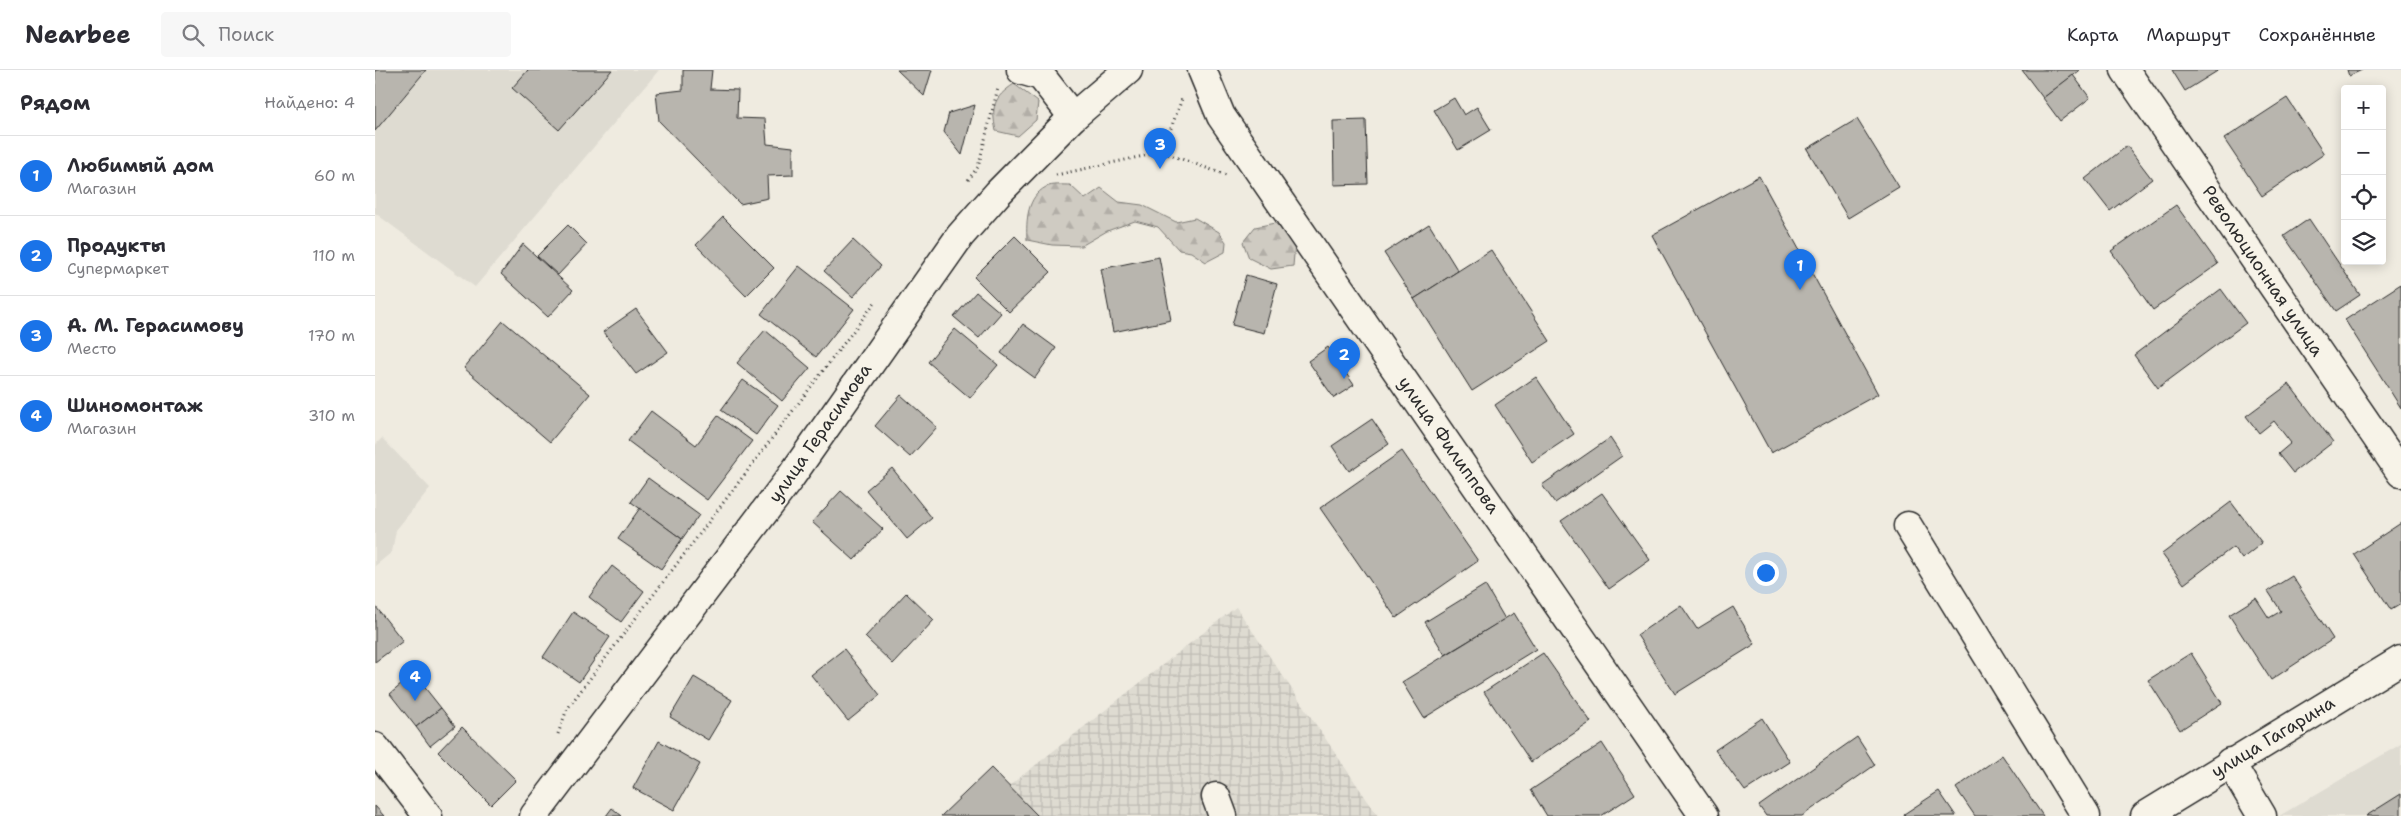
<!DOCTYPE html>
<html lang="ru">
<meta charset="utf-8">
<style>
:root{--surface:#fff;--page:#f7f7f7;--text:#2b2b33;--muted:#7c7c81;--line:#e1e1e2;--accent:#1a73e8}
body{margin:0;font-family:"Shantell Sans",sans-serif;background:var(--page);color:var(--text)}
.controls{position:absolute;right:15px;top:15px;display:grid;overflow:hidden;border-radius:5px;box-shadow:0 2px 12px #0003}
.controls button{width:45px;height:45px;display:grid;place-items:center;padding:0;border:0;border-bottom:1px solid var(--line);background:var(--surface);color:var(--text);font:25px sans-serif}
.you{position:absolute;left:1390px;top:502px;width:18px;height:18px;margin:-12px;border:4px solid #fff;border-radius:50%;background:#1a73e8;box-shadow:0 0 0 8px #1a73e833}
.badge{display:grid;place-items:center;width:32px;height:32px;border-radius:50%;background:var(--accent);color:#fff;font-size:16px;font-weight:700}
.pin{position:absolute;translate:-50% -41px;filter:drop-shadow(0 1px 2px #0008)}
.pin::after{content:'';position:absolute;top:26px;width:18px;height:15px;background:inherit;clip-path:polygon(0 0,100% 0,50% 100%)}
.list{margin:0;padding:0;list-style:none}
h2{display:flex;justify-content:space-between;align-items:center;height:65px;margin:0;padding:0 20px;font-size:21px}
h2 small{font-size:16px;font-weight:400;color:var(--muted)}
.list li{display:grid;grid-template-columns:32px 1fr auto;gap:15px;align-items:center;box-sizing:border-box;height:80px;padding:0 20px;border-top:1px solid var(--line)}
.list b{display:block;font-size:19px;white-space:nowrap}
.list p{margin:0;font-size:16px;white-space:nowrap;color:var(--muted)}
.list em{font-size:16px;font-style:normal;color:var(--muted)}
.icon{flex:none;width:28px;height:28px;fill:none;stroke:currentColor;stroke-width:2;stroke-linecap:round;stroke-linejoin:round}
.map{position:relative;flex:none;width:2026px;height:746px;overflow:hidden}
header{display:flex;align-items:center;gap:30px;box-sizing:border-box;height:70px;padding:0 25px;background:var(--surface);border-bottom:1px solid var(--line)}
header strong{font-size:24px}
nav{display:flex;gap:28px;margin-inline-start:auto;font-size:18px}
.search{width:350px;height:45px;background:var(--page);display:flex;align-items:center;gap:12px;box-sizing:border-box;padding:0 18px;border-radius:5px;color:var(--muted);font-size:19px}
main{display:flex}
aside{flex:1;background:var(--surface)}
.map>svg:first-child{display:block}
.built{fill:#dedbd1}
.industrial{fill:url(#industrial-grid)}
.forest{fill:url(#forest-firs);stroke:#7d7b76}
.building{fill:#b8b5ae;stroke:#2b2b2b}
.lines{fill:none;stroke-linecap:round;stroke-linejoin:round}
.minor-casing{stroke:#2b2b2b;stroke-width:31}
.major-casing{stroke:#2b2b2b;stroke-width:31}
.path{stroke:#2b2b2b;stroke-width:3;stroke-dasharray:1 4;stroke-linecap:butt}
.minor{stroke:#f7f3e8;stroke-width:28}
.major{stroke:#f7f3e8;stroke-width:28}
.labels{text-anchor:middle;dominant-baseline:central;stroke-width:4;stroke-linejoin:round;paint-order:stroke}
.street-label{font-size:18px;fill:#2b2b2b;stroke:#f7f3e8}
</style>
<header>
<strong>Nearbee</strong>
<div class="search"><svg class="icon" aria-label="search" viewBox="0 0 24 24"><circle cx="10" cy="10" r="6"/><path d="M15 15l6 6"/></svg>Поиск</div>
<nav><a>Карта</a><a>Маршрут</a><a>Сохранённые</a></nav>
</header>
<main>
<aside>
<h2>Рядом<small>Найдено: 4</small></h2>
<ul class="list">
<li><span class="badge">1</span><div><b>Любимый дом</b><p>Магазин</p></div><em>60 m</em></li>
<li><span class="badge">2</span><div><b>Продукты</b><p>Супермаркет</p></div><em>110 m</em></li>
<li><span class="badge">3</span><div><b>А. М. Герасимову</b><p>Место</p></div><em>170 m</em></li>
<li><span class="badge">4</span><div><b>Шиномонтаж</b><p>Магазин</p></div><em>310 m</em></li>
</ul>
</aside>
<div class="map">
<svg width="2026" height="746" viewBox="0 0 2026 746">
<defs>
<pattern id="industrial-grid" width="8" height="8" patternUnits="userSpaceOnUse" patternTransform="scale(1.25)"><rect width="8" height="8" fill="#dedbd1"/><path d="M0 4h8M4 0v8" fill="none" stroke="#bfbcb4"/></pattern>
<pattern id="forest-firs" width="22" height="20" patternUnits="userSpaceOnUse" patternTransform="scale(1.25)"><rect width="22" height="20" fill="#cfcbc2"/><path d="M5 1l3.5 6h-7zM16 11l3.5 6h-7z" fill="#b2aea7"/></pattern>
</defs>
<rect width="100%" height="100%" fill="#efebe0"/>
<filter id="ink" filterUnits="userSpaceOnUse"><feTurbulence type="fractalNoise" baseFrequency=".02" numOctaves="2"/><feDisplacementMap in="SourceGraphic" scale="10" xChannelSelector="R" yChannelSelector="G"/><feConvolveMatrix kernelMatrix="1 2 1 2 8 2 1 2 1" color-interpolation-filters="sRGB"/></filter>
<g filter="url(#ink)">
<g class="built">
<polygon points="51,0 284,0 100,217 0,143 0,61"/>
<polygon points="7,368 55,418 21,460 17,482 0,496 0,375"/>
<polygon points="2026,674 2026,746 1904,746"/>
</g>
<polygon class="industrial" points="861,537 1003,746 596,746"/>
<g class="forest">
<path d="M639,14L663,32L661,50L643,66L621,61C616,37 618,28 639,14Z"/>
<path d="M695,115L710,129L726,118L744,132L767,135L801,152L820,148L844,162L851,172L850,182L831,192L816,182L804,180L783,157L760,151L732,161L706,176L677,175L652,170C651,150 652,127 671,117C677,114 688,115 695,115Z"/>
<polygon points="900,153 920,173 918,196 896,199 874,188 868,172 880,157"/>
</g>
<g class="building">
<polygon points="0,0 51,0 0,61"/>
<polygon points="153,0 237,0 184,60 137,18"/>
<polygon points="308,0 337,0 335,19 363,20 362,48 390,49 392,74 418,77 418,105 392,106 393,128 365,134 284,51 281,23 308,20"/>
<polygon points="522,0 557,0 549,26"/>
<polygon points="1647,0 1703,0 1704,1 1668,28"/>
<polygon points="1797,0 1844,0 1810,21"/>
<polygon points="1972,0 1987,0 1974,6"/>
<polygon points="1698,5 1715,28 1685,51 1668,28"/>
<polygon points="1079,28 1089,45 1102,37 1116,60 1083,80 1059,40"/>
<polygon points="1912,28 1949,84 1887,126 1849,69"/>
<polygon points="600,35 587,85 569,62 574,43"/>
<polygon points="1482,49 1524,117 1473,148 1432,79"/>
<polygon points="991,50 993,114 959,115 958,51"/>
<polygon points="1752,76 1777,109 1735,141 1710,109"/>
<polygon points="1384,106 1503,324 1396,383 1277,165"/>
<polygon points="1801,135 1843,194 1778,240 1736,181"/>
<polygon points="348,147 399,198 371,226 321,175"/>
<polygon points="1934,149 1985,225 1961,241 1909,166"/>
<polygon points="1054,154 1083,201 1039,229 1009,183"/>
<polygon points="193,155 212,174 183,205 162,186"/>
<polygon points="640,166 676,202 634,242 599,207"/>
<polygon points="478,170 506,196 478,227 449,201"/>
<polygon points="148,174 198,220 173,247 126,204"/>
<polygon points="1116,180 1175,271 1097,321 1039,229"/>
<polygon points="784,187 796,250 738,262 726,199"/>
<polygon points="424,196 479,239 441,287 386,244"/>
<polygon points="871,205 902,214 889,263 857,255"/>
<polygon points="2026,214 2026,338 1970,250"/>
<polygon points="1846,219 1871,253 1783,318 1759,285"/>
<polygon points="601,222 626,243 604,268 579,247"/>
<polygon points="261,239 293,282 261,304 228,262"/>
<polygon points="128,251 215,324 175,372 89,298"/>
<polygon points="648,254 681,278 660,308 626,283"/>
<polygon points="580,259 623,295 595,328 553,292"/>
<polygon points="390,260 435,298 407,331 362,293"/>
<polygon points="953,277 979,315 959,328 933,291"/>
<polygon points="1161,307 1199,364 1157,392 1120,335"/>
<polygon points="368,310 403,335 381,365 346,340"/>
<polygon points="1914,314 1958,372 1918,403 1903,384 1916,373 1899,351 1884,363 1871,346"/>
<polygon points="526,325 562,357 535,387 500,356"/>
<polygon points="276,341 321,375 343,346 377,371 332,430 253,371"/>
<polygon points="997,349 1014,374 974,401 957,376"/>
<polygon points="1235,368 1247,386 1180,433 1167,415"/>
<polygon points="1027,381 1103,491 1021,548 945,438"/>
<polygon points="517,398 557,448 532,469 491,420"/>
<polygon points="273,408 324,445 307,469 256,432"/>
<polygon points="466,421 508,459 479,490 437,452"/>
<polygon points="1227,423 1275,490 1234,519 1186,451"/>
<polygon points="1856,432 1887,473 1867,489 1858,477 1809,514 1787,484"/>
<polygon points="265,438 307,469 286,499 243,469"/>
<polygon points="2026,453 2026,534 2016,540 1979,484"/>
<polygon points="237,496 269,521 246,552 214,527"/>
<polygon points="1917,506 1958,569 1896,610 1854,545 1881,528 1894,548 1906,541 1893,521"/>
<polygon points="1110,515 1130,549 1070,585 1050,552"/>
<polygon points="531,523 559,550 518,594 490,567"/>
<polygon points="1306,535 1322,559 1358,537 1380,574 1300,624 1262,565"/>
<polygon points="1,537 28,571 0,592 0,538"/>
<polygon points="198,542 235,567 204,612 168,587"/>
<polygon points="1139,543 1161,579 1049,648 1027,612"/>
<polygon points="469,579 505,625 473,651 436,605"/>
<polygon points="1168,583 1216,652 1156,692 1109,622"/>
<polygon points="1816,583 1847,633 1805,660 1773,610"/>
<polygon points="39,604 66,638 41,657 15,624"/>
<polygon points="319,607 357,630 333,670 295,647"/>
<polygon points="66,638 80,656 55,676 41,657"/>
<polygon points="1387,648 1415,692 1370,721 1340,680"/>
<polygon points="87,657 141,710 116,735 63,682"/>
<polygon points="1482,667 1500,695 1427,746 1391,746 1384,736"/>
<polygon points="284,671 325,694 299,740 258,718"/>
<polygon points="1227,673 1260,724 1226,746 1172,746 1156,720"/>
<polygon points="1627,685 1668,746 1600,746 1581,718"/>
<polygon points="616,698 663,746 566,746"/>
<polygon points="1564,721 1581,746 1530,746 1529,744"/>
<polygon points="2026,724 2026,746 1991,746"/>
<polygon points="0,736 9,746 0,746"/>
<polygon points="237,738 247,746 231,746"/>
</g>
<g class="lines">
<defs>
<g id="minor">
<polyline points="646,0 666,6 698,47"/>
<polyline points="827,0 846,46 1329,746"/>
<polyline points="1750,0 2026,403"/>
<polyline points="1533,456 1711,746"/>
<polyline points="0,677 53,746"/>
<polyline points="1855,692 1887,746"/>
<polyline points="841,727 848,746"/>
<polyline points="1770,746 2026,590"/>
</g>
<polyline id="major" points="159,746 415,408 585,166 623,123 698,47 753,0"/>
</defs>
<use href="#minor" class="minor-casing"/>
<use href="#major" class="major-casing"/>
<g class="path">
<polyline points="787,82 807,29"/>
<polyline points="681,105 787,82 851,105"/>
<polyline points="593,110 603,97 623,18"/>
<polyline points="183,664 192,639 501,231"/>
</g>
<use href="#minor" class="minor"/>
<use href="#major" class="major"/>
</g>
</g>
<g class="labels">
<g class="street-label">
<text transform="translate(1888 201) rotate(56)">Революционная улица</text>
<text transform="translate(445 363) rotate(-55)">улица Герасимова</text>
<text transform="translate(1074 375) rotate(55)">улица Филиппова</text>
<text transform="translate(1898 667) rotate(-31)">улица Гагарина</text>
</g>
</g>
</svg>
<div class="controls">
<button>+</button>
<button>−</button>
<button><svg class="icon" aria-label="locate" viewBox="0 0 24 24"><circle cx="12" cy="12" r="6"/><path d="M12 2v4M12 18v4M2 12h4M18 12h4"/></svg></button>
<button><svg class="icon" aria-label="layers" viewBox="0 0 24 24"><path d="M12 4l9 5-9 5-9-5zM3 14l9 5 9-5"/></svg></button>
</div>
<div class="you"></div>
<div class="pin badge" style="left:1425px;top:220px">1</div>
<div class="pin badge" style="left:969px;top:309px">2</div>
<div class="pin badge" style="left:785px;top:99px">3</div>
<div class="pin badge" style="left:40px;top:631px">4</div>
</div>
</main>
